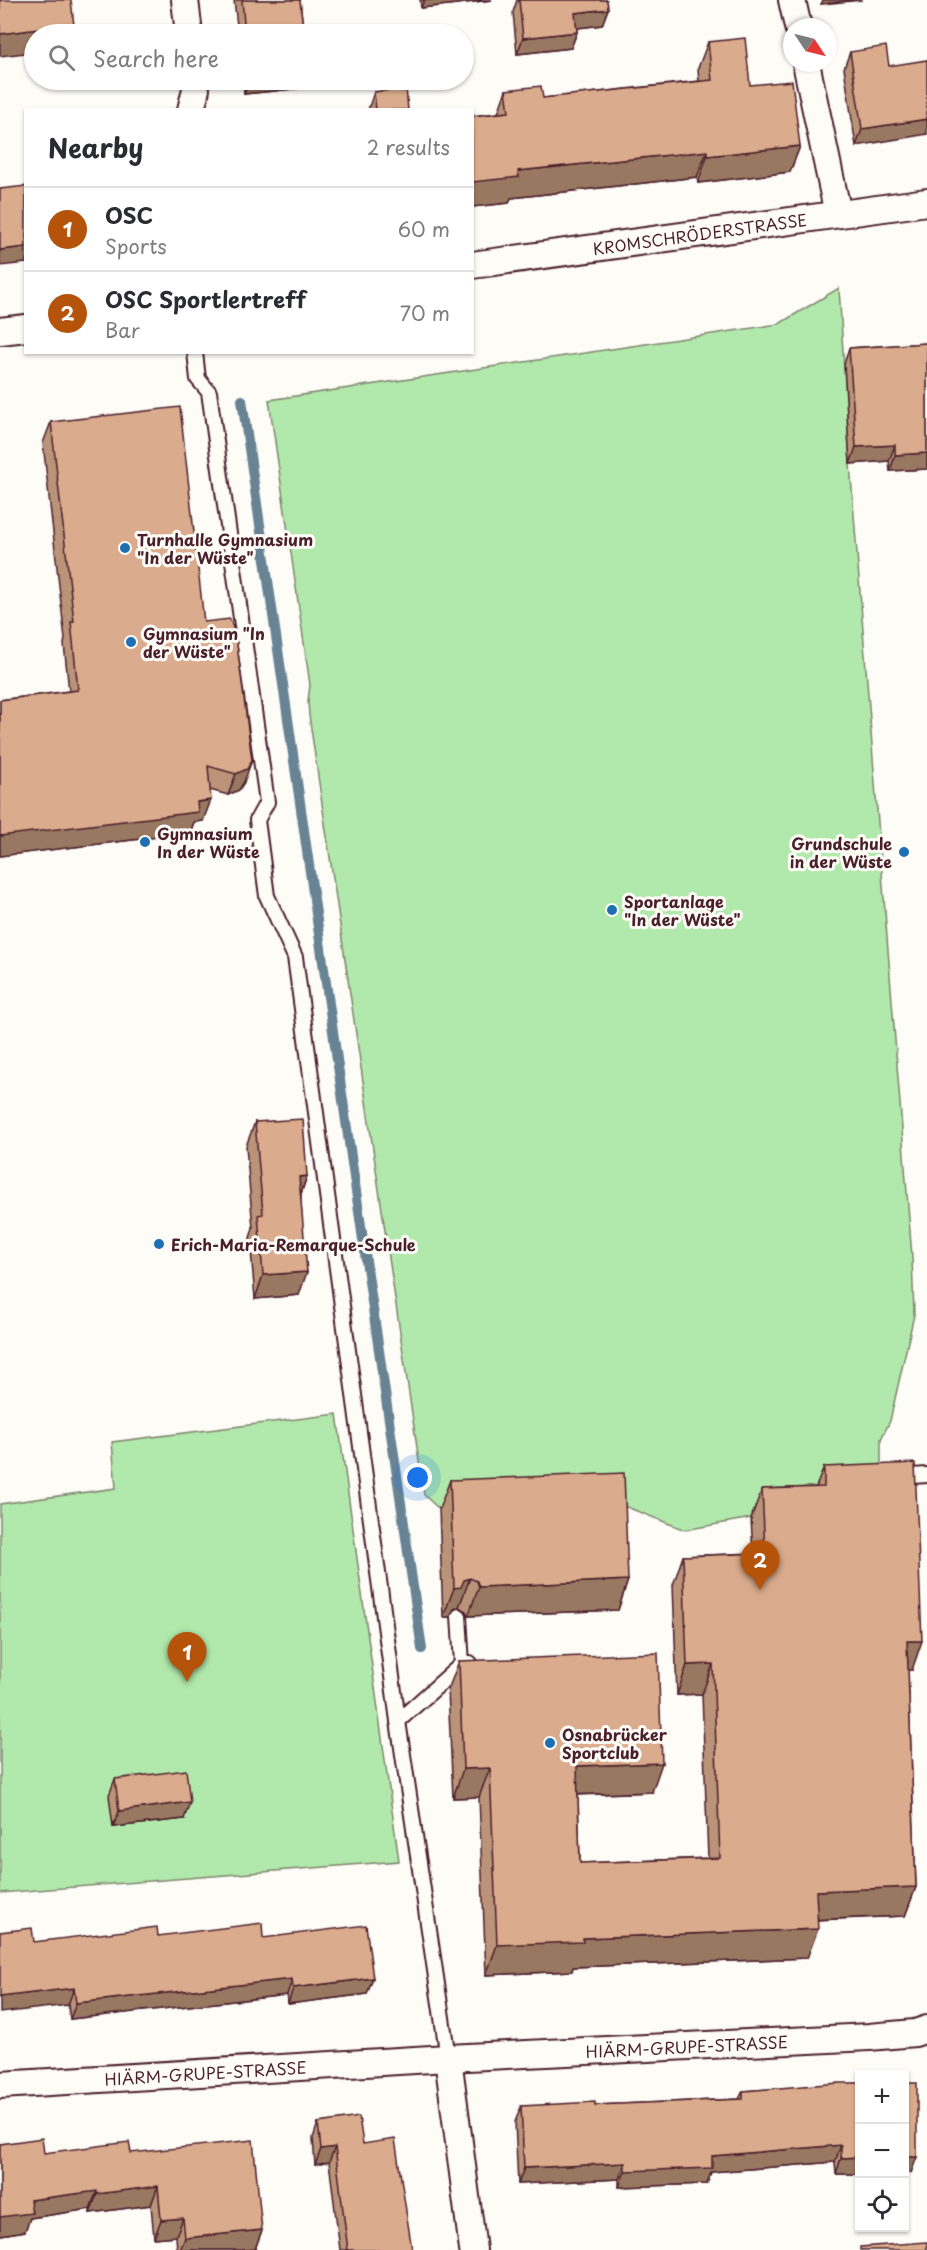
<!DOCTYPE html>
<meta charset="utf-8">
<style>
:root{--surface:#fff;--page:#f2f2f3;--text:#2b2b33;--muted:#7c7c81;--line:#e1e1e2;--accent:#b45309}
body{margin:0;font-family:"Playpen Sans",sans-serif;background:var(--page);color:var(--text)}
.controls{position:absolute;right:18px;bottom:18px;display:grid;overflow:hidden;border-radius:0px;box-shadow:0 2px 4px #0004}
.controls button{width:54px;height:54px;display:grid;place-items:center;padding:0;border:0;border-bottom:2px solid var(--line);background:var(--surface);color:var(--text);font:30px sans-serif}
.compass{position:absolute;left:783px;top:18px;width:54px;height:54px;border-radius:50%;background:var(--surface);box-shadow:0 2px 4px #0004;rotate:125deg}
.you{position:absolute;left:418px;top:1478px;width:21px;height:21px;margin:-15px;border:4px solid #fff;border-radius:50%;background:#1a73e8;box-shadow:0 0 0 9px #1a73e833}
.badge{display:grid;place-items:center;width:39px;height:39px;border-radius:50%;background:var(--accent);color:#fff;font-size:20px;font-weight:700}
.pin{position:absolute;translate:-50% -50px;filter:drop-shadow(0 2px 3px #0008)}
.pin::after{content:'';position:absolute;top:32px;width:21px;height:18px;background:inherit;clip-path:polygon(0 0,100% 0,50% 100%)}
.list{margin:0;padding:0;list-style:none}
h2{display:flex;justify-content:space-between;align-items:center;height:78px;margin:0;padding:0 24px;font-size:26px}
h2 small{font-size:20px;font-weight:400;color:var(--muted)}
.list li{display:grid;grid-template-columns:39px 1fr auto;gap:18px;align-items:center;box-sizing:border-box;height:84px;padding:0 24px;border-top:2px solid var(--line)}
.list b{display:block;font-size:22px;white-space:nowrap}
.list p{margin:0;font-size:20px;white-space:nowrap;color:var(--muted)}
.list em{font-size:20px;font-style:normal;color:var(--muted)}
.icon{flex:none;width:33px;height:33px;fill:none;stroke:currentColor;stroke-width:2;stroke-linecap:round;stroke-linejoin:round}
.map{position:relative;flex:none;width:927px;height:2250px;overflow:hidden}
.search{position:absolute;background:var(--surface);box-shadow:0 2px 4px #0004;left:24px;top:24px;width:450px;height:66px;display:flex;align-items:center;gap:15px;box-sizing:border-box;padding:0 21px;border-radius:33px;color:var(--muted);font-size:22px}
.panel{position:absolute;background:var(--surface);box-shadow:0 2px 4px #0004;left:24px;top:108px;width:450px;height:246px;border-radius:0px}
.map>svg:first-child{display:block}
.green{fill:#b1e9ac;stroke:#7e846c;stroke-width:1.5}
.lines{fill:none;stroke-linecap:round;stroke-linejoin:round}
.stream{stroke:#678394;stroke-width:10}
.service-casing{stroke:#4a1f2b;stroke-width:18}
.minor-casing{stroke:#4a1f2b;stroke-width:30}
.service{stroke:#fdfcf7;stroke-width:14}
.minor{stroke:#fdfcf7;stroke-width:26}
.wall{fill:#bb9378;stroke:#4a1f2b;stroke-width:1.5}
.shaded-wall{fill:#997862;stroke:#4a1f2b;stroke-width:1.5}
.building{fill:#daab8c;stroke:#4a1f2b;stroke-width:1.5}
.poi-dot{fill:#1f6fb2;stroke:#fdfcf7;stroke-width:2}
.labels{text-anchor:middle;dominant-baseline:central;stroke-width:6;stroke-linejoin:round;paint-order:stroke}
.street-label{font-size:16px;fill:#4a1f2b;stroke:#fdfcf7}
.poi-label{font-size:16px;font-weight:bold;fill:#4a1f2b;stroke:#fdfcf7;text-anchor:start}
</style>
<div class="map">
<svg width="927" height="2250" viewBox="0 0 927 2250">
<rect width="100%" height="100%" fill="#fdfcf7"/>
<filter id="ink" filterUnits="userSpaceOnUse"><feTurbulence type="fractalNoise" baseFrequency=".0167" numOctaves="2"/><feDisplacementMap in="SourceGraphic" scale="12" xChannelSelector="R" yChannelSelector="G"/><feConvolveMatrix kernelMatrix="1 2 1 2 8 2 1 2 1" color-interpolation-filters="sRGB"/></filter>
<g filter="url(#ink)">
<g class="green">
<polygon points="839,288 850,464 912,1257 914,1315 890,1421 881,1439 881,1493 813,1516 751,1518 685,1530 614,1502 439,1509 424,1495 309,715 308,701 310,685 269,400 779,324"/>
<polygon points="337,1414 399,1861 0,1893 0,1504 116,1488 112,1442"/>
</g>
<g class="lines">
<polyline class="stream" points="242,400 422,1649"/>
<defs>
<g id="service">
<polyline points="195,352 198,379 209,392 267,802 257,820 267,896 295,957 398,1721 448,2058"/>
<polyline points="898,1477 927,1475"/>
<polyline points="459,1616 462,1664"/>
<polyline points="398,1721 462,1664 470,1663"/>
</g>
<g id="minor">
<polyline points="185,0 189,34"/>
<polyline points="792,0 798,27"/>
<polyline points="806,63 838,214"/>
<polyline points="191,110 196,89 195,80"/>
<path id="s1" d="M472,265L927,202"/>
<polyline points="0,331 26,328"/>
<polyline points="448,2058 473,2250"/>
<path id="s2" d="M0,2085L448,2058L869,2037L915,2033L927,2029"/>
</g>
</defs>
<use href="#service" class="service-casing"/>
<use href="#minor" class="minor-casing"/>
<use href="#service" class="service"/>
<use href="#minor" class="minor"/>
</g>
<g class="wall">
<polygon points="234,0 300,0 303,29 325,34 238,34"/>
<polygon points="420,0 492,0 421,8"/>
<polygon points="517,0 607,0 608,9 602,25 577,28 577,32 571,48 517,54 513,12"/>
<polygon points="708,42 750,85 800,146 790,172 698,183 697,177 511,198 509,203 472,207 472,116 498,113 506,90 543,98 699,81 698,68"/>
<polygon points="850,52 889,66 856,146 844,68"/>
<polygon points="243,80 305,80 302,88 244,94"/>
<polygon points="374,92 408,110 368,110"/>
<polygon points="927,343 927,469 890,471 889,461 850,464 844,364 849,348"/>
<polygon points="51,422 204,622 244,782 239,790 228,795 210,790 203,821 194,822 190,833 0,856 0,700 69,691 64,644 65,639 43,443"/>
<polygon points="255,1122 307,1176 301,1194 299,1295 255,1299 250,1238 253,1228 246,1146"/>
<polygon points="824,1467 912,1670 908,1670 916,1887 905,1916 817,1920 807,1958 573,1967 572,1971 486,1975 479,1797 453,1798 448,1690 459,1661 652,1792 578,1795 580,1863 708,1858 702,1694 677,1695 673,1585 683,1556 753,1553 751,1518 762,1489 816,1487"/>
<polygon points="450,1480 628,1580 618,1610 468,1616 466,1611 459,1607 454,1609 450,1617 443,1617 439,1509"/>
<polygon points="115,1779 184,1819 113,1827 109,1795"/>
<polygon points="158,1936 263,1938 373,1978 367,1994 288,2004 287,1995 70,2019 68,2005 34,1942"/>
<polygon points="860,2083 860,2174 836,2174 835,2162 711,2172 707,2184 619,2187 619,2179 518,2184 515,2122 521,2106 595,2105 739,2099 743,2091"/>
<polygon points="318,2123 363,2144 412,2250 340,2250 329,2162 315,2165 313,2138"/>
<polygon points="0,2144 44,2153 131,2153 262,2230 255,2249 242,2250 177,2250 176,2236 154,2238 151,2205 90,2213 90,2209 30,2218 25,2231 0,2235"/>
</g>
<g class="shaded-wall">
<polygon points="424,0 492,0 421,8"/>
<polygon points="823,0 862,0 821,4"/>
<polygon points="608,9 602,25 569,29 575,13"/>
<polygon points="46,28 44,34 34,34 34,52 0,56 0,34"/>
<polygon points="577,32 571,48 517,54 523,38"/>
<polygon points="250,80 305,80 302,88 244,94"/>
<polygon points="927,119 927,134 856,146 862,129"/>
<polygon points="800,146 790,172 698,183 707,156"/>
<polygon points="707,151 697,177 511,198 509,203 472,207 472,182 518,171"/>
<polygon points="26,247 26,263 0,266 0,250"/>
<polygon points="895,445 889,461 850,464 856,447"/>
<polygon points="927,453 927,469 890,471 895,455"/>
<polygon points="252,760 244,782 239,790 228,795 236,774"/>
<polygon points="211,800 203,821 194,822 190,833 0,856 0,836"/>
<polygon points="307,1176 299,1199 299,1177"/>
<polygon points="307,1272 299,1295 255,1299 263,1275"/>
<polygon points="470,1578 459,1607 454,1609 450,1617 443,1617 454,1588 464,1580"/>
<polygon points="628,1580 618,1610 468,1616 479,1587"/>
<polygon points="907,1641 922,1641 912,1670 896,1671"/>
<polygon points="713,1664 702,1694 677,1695 687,1665"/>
<polygon points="662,1763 652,1792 566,1795 577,1766"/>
<polygon points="490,1768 479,1797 453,1798 463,1769"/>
<polygon points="190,1802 184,1819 113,1827 119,1811"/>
<polygon points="916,1887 905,1916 806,1920 816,1891"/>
<polygon points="818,1929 807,1958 573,1967 572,1971 486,1975 497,1945 583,1938"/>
<polygon points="373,1978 367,1994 288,2004 293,1988"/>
<polygon points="292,1979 287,1995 70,2019 76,2003"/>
<polygon points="74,1988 68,2005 0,2013 0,1997"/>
<polygon points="841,2145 835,2162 711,2172 707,2184 619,2187 625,2171 712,2156"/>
<polygon points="335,2147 329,2162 315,2165 321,2149"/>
<polygon points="860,2157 860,2174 836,2174 841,2158"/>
<polygon points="904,2157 917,2157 911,2173 904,2173"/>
<polygon points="625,2163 619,2179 518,2184 524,2168"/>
<polygon points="158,2186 151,2205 90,2213 97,2194"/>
<polygon points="97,2191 90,2209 30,2218 25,2231 0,2235 0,2217 30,2200"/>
<polygon points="183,2218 176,2236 154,2238 161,2220"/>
<polygon points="262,2230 255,2249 242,2250 180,2250 185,2238"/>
</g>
<g class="building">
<polygon points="0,0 71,0 75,34 47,34 46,28 0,34"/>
<polygon points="242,0 300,0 303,29 324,26 325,34 245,34"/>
<polygon points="519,0 607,0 608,9 575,13 577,32 523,38"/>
<polygon points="745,38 750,85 792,81 800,146 707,156 707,151 518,171 519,177 472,182 472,116 509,112 506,90 541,86 543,98 712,80 708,42"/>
<polygon points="886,46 889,66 927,60 927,119 862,129 850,52"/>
<polygon points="406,88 408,110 376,110 374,92"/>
<polygon points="26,186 26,247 0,250 0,189"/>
<polygon points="927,343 927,453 895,455 895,445 856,447 849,348"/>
<polygon points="180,407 204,622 230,619 236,637 252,760 247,769 236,774 208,766 211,800 197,802 198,812 0,836 0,700 78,690 71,622 74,622 51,422"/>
<polygon points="303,1119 307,1176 299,1177 307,1272 263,1275 258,1215 263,1214 255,1122"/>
<polygon points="915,1463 922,1641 907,1641 916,1887 816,1891 818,1929 583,1938 583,1942 497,1945 490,1768 463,1769 459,1661 658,1653 662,1763 577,1766 580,1863 720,1858 713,1664 687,1665 683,1556 765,1553 762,1489 824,1487 824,1467"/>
<polygon points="624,1473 628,1580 479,1587 477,1581 470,1578 464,1580 461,1587 454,1588 450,1480"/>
<polygon points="186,1770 190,1802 119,1811 115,1779"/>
<polygon points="262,1923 263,1938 366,1925 373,1978 293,1988 292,1979 76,2003 74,1988 0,1997 0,1932 32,1928 34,1942 157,1927 158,1936"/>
<polygon points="839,2083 860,2083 860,2157 841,2158 841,2145 712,2156 712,2168 625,2171 625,2163 524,2168 521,2106 595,2102 595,2105 743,2099 743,2091"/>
<rect x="904" y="2083" width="13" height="74"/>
<polygon points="359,2117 363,2144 395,2139 412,2250 348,2250 335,2147 321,2149 318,2123"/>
<polygon points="42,2138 44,2153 129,2142 131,2153 253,2140 262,2230 185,2238 183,2218 161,2220 158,2186 97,2194 97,2191 30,2200 32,2213 0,2217 0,2144"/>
<polygon points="927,2242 927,2250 860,2250 860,2247"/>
</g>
</g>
<g class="poi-dot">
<circle cx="125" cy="548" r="6"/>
<circle cx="131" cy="642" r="6"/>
<circle cx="145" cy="842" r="6"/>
<circle cx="904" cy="852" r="6"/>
<circle cx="612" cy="910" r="6"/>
<circle cx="159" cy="1244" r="6"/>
<circle cx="550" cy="1743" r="6"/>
</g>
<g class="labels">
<g class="street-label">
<text stroke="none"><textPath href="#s1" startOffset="230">KROMSCHRÖDERSTRASSE</textPath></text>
<text stroke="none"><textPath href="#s2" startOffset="688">HIÄRM-GRUPE-STRASSE</textPath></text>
<text stroke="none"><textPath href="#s2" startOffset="206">HIÄRM-GRUPE-STRASSE</textPath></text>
</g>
<g class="poi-label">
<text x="137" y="539">Turnhalle Gymnasium<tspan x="137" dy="18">"In der Wüste"</tspan></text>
<text x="143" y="633">Gymnasium "In<tspan x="143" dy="18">der Wüste"</tspan></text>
<text x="157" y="833">Gymnasium<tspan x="157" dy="18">In der Wüste</tspan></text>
<text x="892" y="843" text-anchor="end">Grundschule<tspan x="892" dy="18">in der Wüste</tspan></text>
<text x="624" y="901">Sportanlage<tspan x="624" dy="18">"In der Wüste"</tspan></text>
<text x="171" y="1244">Erich-Maria-Remarque-Schule</text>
<text x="562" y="1734">Osnabrücker<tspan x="562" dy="18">Sportclub</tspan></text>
</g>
</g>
</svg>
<div class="controls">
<button>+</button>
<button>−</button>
<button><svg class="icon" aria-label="locate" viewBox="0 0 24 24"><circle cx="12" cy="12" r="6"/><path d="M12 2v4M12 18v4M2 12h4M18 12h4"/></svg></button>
</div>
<svg class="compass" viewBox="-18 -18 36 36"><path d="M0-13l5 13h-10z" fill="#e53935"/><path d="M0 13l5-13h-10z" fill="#7c7c81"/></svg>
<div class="you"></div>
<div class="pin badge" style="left:187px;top:1682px">1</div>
<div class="pin badge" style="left:760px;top:1590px">2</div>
<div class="search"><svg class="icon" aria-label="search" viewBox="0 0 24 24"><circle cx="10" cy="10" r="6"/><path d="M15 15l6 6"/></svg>Search here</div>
<section class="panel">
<h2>Nearby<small>2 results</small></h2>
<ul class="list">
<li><span class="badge">1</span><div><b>OSC</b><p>Sports</p></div><em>60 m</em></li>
<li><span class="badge">2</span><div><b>OSC Sportlertreff</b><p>Bar</p></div><em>70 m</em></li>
</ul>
</section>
</div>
